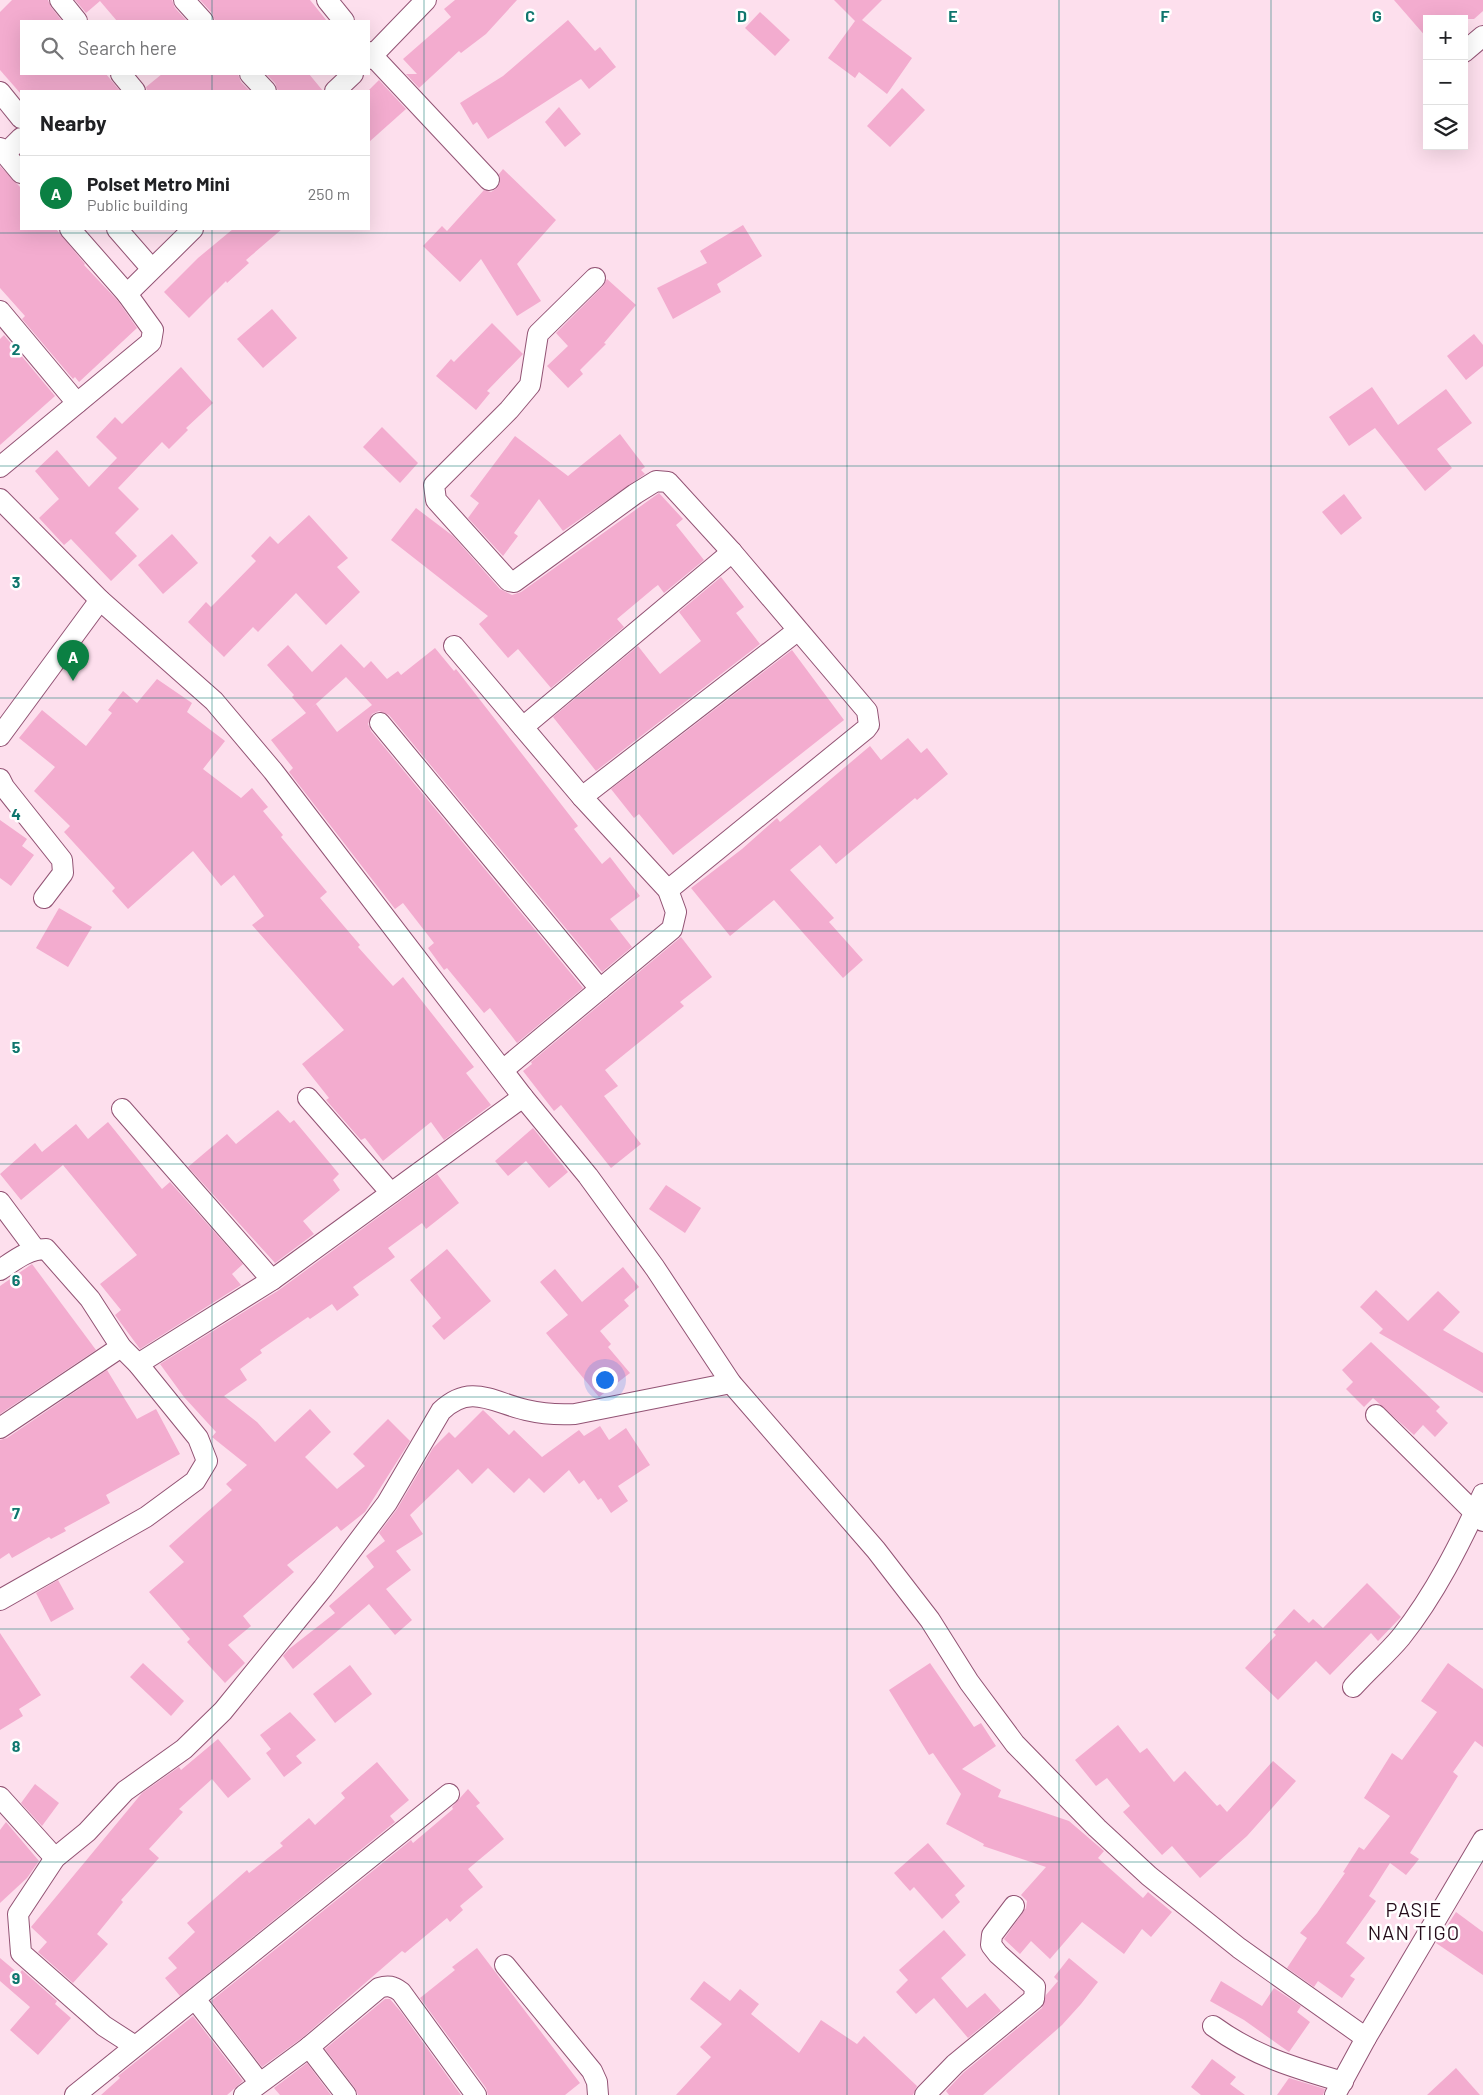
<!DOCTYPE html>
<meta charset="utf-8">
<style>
:root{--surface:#fff;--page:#f6f6f6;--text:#202124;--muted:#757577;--line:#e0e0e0;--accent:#0b8043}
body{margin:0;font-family:Barlow,sans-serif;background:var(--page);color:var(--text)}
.controls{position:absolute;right:15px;top:15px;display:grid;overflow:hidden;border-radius:0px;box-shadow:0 5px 20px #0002}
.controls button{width:45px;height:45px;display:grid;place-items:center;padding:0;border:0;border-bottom:1px solid var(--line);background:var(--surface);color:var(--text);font:25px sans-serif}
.you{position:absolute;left:604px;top:1379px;width:18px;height:18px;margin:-12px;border:4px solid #fff;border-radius:50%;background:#1a73e8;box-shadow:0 0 0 8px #1a73e833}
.badge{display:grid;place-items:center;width:32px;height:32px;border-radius:50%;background:var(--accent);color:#fff;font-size:16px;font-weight:700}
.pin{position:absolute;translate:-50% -41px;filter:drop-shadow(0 1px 2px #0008)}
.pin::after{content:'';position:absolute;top:26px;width:18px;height:15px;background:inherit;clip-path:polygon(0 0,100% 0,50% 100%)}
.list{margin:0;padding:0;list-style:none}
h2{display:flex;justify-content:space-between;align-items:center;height:65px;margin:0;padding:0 20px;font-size:21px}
h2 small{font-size:16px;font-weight:400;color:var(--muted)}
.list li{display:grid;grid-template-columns:32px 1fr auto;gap:15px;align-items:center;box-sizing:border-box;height:75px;padding:0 20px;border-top:1px solid var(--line)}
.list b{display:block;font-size:19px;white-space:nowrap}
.list p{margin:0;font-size:16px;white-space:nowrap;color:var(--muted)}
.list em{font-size:16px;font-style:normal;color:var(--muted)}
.icon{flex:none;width:28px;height:28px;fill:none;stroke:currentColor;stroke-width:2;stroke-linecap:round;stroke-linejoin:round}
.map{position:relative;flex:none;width:1483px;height:2095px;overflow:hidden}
.search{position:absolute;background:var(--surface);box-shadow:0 5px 20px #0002;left:20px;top:20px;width:350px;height:55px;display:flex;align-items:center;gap:12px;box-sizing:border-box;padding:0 18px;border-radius:0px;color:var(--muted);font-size:19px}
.panel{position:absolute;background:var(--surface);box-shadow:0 5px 20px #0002;left:20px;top:90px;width:350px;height:140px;border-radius:0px}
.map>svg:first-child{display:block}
.building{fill:#f3accf;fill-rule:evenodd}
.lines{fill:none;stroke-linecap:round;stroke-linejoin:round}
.street-casing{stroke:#925374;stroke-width:22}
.street{stroke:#fff;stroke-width:20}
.grid{fill:none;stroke:#0f766e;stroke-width:1;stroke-opacity:0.55}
.labels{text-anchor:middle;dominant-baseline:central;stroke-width:5;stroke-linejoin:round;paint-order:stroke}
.quarter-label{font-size:20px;letter-spacing:1px;fill:#250c1a;stroke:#fff}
.grid-label{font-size:16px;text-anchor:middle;font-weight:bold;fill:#0f766e;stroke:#fff;stroke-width:5;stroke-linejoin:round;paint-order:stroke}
</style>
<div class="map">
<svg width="1483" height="2095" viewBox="0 0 1483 2095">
<rect width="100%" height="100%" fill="#fddfed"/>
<g class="building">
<polygon points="12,0 48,0 51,7 62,21 21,21 21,74 106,74 120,91 21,91 21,94 0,70 0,12"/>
<polygon points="75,0 172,0 175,8 187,21 117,21 100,1 86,13"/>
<polygon points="200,0 310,0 327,21 215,21 212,13"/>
<polygon points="455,0 517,0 486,34 461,53 459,51 419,88 406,74 417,74 403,59 451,17 444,9"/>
<polygon points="834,0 882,0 862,20 912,58 887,94 859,72 855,78 828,58 855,21"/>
<polygon points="1394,0 1483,0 1483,11 1474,19 1427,19 1427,38"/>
<polygon points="760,12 790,40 775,56 745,28"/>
<polygon points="568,20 595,51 600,47 616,67 589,89 581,79 488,139 477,122 473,125 460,103 503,76"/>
<polygon points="162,74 238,74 241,82 250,91 147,91 146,87"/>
<polygon points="266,74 309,74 323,91 278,91 275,83"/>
<polygon points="379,80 406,109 369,142 369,90"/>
<polygon points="902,88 925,110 890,147 867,126"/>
<polygon points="559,107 581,134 565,147 545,122"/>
<polygon points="0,166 21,188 21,229 56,229 85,264 84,265 118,301 137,328 79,382 75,377 73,379 22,319 25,316 0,288"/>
<polygon points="503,169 556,220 517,264 541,301 517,316 481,259 460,282 423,246 442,226 447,231 484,190 491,192 497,188 500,183 499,174"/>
<polygon points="743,225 762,256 717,284 721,292 673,319 657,288 707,263 700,251"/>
<polygon points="233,229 282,229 246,260 249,263 227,283 226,281 189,318 164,292 198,258"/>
<polygon points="607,279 636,305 604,343 606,344 580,370 583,374 568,388 547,366 568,346 556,333 603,286"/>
<polygon points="272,309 297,338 263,368 237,339"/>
<polygon points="492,323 523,354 487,391 490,393 476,410 436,376 451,359 454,362"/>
<polygon points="1474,334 1483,345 1483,366 1466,380 1447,356"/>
<polygon points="4,335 55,396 0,445 0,339"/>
<polygon points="181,367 213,403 186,428 188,430 169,449 162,442 118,488 139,509 115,533 137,556 111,581 71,539 64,545 39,518 59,499 35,471 57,450 89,487 117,458 96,437 115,417 122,424"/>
<polygon points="1372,387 1398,425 1446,389 1472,423 1437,449 1452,468 1425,491 1375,428 1349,446 1329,417"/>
<polygon points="382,427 418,463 400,483 363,447"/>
<polygon points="620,434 645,467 641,470 645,474 563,531 539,499 514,533 518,536 503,556 468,518 479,503 470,496 515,436 568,476"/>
<polygon points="659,493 683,519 676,525 704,560 664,593 658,585 654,588 617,619 624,627 551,688 518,649 508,658 479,624 488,616 391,540 416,508 453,536 500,589 512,595 521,592"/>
<polygon points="1344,494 1362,518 1341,535 1322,512"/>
<polygon points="309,515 348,558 337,567 360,592 326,625 296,593 258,632 253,627 224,657 188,622 206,602 211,607 256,561 251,556 270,536 278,544"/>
<polygon points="172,534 198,563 163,594 138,565"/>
<polygon points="721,577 744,607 736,613 760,644 596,771 553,717 638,646 660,674 701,641 679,612"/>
<path d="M341,644L364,668L371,661L387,679L398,671L401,675L435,648L454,671L456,669L578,826L574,829L602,864L610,857L640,896L610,919L632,947L602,972L389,715L379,711L372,714L368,724L371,731L583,988L517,1043L490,1008L484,1013L447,968L444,970L428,948L434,943L403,903L395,909L289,772L293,768L271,740L306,713L292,697L294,695L267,665L288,645L312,672ZM346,677L372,705L337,732L316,704L308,711Z"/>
<polygon points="792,650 844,720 673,855 639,814 634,818 611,789"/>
<polygon points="157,679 192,703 187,712 225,741 203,769 241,798 252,788 268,807 263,811 283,835 281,837 327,892 320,898 360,945 358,947 393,986 403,977 474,1067 466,1073 491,1105 444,1140 431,1122 383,1161 365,1138 361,1140 326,1100 329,1098 302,1064 344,1030 252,925 264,916 234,875 221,886 193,851 128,909 112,891 115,888 64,832 70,826 34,791 55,767 19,738 42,710 86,746 112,713 108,710 123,691 137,703"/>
<polygon points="908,738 921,753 927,748 948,774 917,800 915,798 836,864 820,845 790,870 834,918 829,922 863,960 843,978 774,900 730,936 691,888 742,849 777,818 780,822 870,746 881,760"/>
<polygon points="0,820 27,839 22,846 34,855 11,886 0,878"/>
<polygon points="59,908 92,927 68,967 36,948"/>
<polygon points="681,937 712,977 680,1002 684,1006 605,1070 618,1086 604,1096 641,1144 611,1168 561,1105 554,1111 523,1071 532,1064 531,1062"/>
<polygon points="278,1110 290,1123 294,1120 339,1174 333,1180 340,1190 303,1221 314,1234 275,1263 188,1167 227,1134 236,1144"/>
<polygon points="108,1122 162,1189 170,1182 243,1264 232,1274 241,1285 140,1349 115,1315 121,1310 100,1284 137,1255 63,1165 21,1200 0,1174 35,1143 42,1152 76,1124 88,1139"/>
<polygon points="533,1128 568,1172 549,1188 526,1161 508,1176 495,1161"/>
<polygon points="437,1174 459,1203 426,1229 422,1223 388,1248 395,1257 353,1287 359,1295 337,1311 332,1304 310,1319 308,1317 260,1350 262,1353 240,1369 247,1380 224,1396 257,1422 275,1442 310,1409 331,1432 305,1457 337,1489 365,1466 353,1454 388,1419 410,1441 365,1512 341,1531 337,1526 287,1565 294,1572 243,1616 251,1626 228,1645 245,1663 225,1683 187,1642 190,1639 149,1592 184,1562 169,1546 232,1490 226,1484 247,1465 212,1437 216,1432 184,1397 160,1364 279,1290"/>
<polygon points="666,1185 701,1208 685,1233 649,1209"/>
<polygon points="447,1249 491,1301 444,1340 432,1326 441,1318 410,1280"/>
<polygon points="32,1264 96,1350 0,1414 0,1286"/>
<polygon points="623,1267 639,1287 624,1300 629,1306 600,1331 611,1344 608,1347 630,1373 599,1397 546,1333 568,1315 540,1282 555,1269 582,1302"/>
<polygon points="1376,1290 1408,1321 1438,1291 1460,1312 1443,1330 1483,1353 1483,1393 1379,1333 1383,1329 1360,1307"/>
<polygon points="1371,1342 1440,1407 1436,1411 1448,1423 1435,1437 1423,1425 1414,1435 1373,1398 1364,1407 1346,1389 1353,1382 1342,1370"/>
<polygon points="107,1370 137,1419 156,1409 180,1454 106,1495 110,1503 64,1528 66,1531 51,1539 49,1537 12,1558 9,1553 0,1559 0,1440 7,1438"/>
<polygon points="483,1410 509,1435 514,1430 542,1457 579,1430 584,1436 600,1426 609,1440 626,1428 650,1465 618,1486 628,1501 611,1513 601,1498 598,1500 584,1480 579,1484 569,1470 544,1493 529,1478 514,1493 488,1468 472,1484 458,1469 410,1515 423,1534 396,1551 411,1570 386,1589 412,1620 395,1635 369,1604 293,1669 283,1656 289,1649 335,1613 329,1606 374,1567 366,1556 385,1541 379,1533 397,1509 433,1448 449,1432 455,1438"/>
<polygon points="58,1580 74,1609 51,1622 36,1593"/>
<polygon points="1367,1583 1401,1617 1378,1641 1371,1633 1330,1675 1316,1661 1278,1700 1245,1668 1276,1635 1273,1632 1294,1609 1309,1623 1313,1619 1323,1628"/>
<polygon points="0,1633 41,1695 19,1709 23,1716 0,1730"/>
<polygon points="143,1663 184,1701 171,1716 130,1677"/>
<polygon points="930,1663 974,1727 981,1723 996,1746 962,1769 1001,1790 998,1797 1069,1821 1104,1851 1098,1858 1143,1898 1148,1892 1172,1912 1151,1937 1142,1929 1124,1954 1082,1922 1050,1959 1031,1941 1020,1954 1004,1939 1026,1908 1027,1901 1021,1895 1046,1867 983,1846 984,1844 946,1824 961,1794 933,1753 929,1755 889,1690"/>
<polygon points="1448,1663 1483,1689 1483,1747 1475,1741 1453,1772 1458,1776 1410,1853 1419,1859 1406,1875 1390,1863 1369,1896 1376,1901 1346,1943 1365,1958 1350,1976 1355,1979 1342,1998 1318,1981 1314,1987 1287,1968 1307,1938 1300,1933 1317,1913 1345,1873 1343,1872 1359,1847 1364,1850 1390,1816 1364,1798 1392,1753 1402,1760 1437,1712 1421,1701"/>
<polygon points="350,1665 372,1694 335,1723 313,1694"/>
<polygon points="290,1712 316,1740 296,1756 302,1763 284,1777 266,1753 271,1749 260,1735"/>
<polygon points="1118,1725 1140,1753 1147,1748 1174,1782 1185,1771 1217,1806 1220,1804 1227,1812 1273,1761 1296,1781 1247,1836 1200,1878 1172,1846 1162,1855 1123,1812 1130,1806 1107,1778 1096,1786 1075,1760"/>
<polygon points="218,1739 251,1779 228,1798 212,1779 179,1809 183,1812 149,1849 159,1858 121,1900 123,1902 97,1934 108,1944 73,1983 38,1952 47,1942 31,1927 142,1793 179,1767 181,1770"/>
<polygon points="377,1762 409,1800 390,1816 395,1822 180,1996 165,1978 177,1968 168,1958 195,1932 187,1923 247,1870 249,1873 283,1846 280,1843 309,1818 315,1825 345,1798 341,1793"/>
<polygon points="35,1784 59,1803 42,1826 21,1803"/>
<polygon points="468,1789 480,1803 476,1806 504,1839 468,1869 483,1887 460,1906 463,1910 450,1922 447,1918 405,1953 402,1951 302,2038 262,2067 211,2001 411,1840 413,1843 453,1809 452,1807"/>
<polygon points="6,1822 39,1861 27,1878 0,1903 0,1830"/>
<polygon points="928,1843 965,1886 955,1895 960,1902 942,1919 914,1887 910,1891 894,1873"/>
<polygon points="1456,1912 1483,1932 1483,1975 1436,1943"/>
<polygon points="944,1930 966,1955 941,1978 967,2008 985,1993 1001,2011 968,2038 934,1998 916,2014 896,1992 908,1980 899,1970"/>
<polygon points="477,1948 580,2083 565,2095 488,2095 486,2088 420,1998 455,1970 452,1967"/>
<polygon points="0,1958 19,1974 22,1970 57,2001 55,2004 71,2018 38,2055 10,2030 30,2007 0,1981"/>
<polygon points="1069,1958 1098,1982 1081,2004 1062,2025 983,2095 949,2095 946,2091 963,2073 1042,2008 1046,1995 1058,1981 1054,1977"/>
<polygon points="704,1981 730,2001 740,1989 759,2004 751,2014 799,2053 821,2020 857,2044 864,2036 917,2086 913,2095 676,2095 711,2057 700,2047 722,2024 690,1999"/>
<polygon points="1221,1981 1262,2006 1274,1988 1301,2006 1297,2012 1310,2022 1289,2052 1244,2020 1210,2001"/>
<polygon points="385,1999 390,1999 401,2012 461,2095 358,2095 355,2088 325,2049"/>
<polygon points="193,2016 243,2081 234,2089 227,2095 101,2095 120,2078 118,2076"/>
<polygon points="1212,2059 1236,2077 1230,2084 1245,2095 1201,2095 1191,2087"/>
<polygon points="307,2063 331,2095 280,2095 274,2088"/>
<polygon points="1456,2068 1480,2095 1427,2095"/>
<polygon points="1289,2078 1325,2089 1323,2095 1277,2095"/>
</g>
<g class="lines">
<defs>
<g id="street">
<polyline points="60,0 77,21"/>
<polyline points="184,0 203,21"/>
<polyline points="327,0 344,21"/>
<polyline points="369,52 489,180"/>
<polyline points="1464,52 1483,36"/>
<polyline points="369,59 426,0"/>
<polyline points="121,74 135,91"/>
<polyline points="250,74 266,91"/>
<polyline points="335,91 353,74"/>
<polyline points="0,92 21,118"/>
<polyline points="0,148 21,173"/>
<polyline points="5,154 21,138"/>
<polyline points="117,229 151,268"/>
<polyline points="595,278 538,334 530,385 509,410 434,485 436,500 509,581 514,582 635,494 656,481 668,482 732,552 867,711 869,725 866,729 668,890"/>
<polyline points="127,294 193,229"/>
<polyline points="0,311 77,403"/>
<polyline points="0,467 151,342 153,330 127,294 70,229"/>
<polyline points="0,499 100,600 214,701 273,771 523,1097 588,1176 655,1268 731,1383 876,1550 930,1620 969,1682 1015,1744 1097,1828 1149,1876 1239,1948 1366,2038"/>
<polyline points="454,646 582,797 668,890 676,912 672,929 503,1070"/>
<polyline points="380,723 600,989"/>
<polyline points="523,727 732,552"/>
<polyline points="0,736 100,600"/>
<polyline points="0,779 4,787 62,860 63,873 44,898"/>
<polyline points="582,797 797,631"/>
<polyline points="308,1098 391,1193"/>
<polyline points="122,1109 272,1280"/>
<polyline points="0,1202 35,1249"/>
<path d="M0,1270C15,1260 28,1249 46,1249L90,1299L121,1347L138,1364L198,1438L207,1461L195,1481L146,1517L0,1600"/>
<polyline points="138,1364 272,1280 523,1097"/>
<polyline points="1376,1415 1483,1521"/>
<polyline points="0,1428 121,1347"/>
<path d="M1353,1687C1368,1670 1386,1655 1401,1637C1435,1594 1460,1544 1483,1494"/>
<polyline points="0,1797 55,1858"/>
<polyline points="505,1965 592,2071 597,2082 598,2095"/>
<polyline points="195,1999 259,2082"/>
<path d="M1213,2026C1254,2056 1295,2068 1343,2082"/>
<path d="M135,2046L104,2026L21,1953L18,1914L55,1858L87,1832L125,1791L184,1749L223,1711L323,1588L387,1503L441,1411C470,1383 492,1402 526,1410C543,1414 558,1415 575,1414L731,1383"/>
<polyline points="309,2047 346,2095"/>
<polyline points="75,2095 449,1794"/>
<path d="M244,2095L309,2047L379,1988C388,1985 393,1986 401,1992L476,2095"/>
<polyline points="925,2095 955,2064 1034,1999 1035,1987 998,1954 991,1945 992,1935 1014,1906"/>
<polyline points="1335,2095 1366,2038 1483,1840"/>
</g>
</defs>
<use href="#street" class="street-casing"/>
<use href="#street" class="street"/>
</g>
<path class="grid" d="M212,0V21M424,0V2095M636,0V2095M847,0V2095M1059,0V2095M1271,0V2095M212,74V91M212,229V2095M0,233H1483M0,466H1483M0,698H1483M0,931H1483M0,1164H1483M0,1397H1483M0,1629H1483M0,1862H1483"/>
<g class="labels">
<g class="quarter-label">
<text x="1414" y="1909">PASIE<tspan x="1414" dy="23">NAN TIGO</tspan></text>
</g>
</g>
<g class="grid-label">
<text x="530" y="22">C</text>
<text x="742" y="22">D</text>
<text x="953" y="22">E</text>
<text x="1165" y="22">F</text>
<text x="1377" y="22">G</text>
<text x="16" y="355">2</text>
<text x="16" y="588">3</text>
<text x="16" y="820">4</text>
<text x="16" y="1053">5</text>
<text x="16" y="1286">6</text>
<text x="16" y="1519">7</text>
<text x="16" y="1752">8</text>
<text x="16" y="1984">9</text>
</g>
</svg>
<div class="controls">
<button>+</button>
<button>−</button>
<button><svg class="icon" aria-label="layers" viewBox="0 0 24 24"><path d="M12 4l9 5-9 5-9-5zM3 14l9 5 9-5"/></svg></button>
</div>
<div class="you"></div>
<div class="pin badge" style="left:73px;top:681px">A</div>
<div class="search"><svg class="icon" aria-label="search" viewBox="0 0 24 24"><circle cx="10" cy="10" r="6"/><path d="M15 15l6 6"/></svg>Search here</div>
<section class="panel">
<h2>Nearby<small></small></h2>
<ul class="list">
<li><span class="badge">A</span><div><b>Polset Metro Mini</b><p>Public building</p></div><em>250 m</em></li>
</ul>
</section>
</div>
